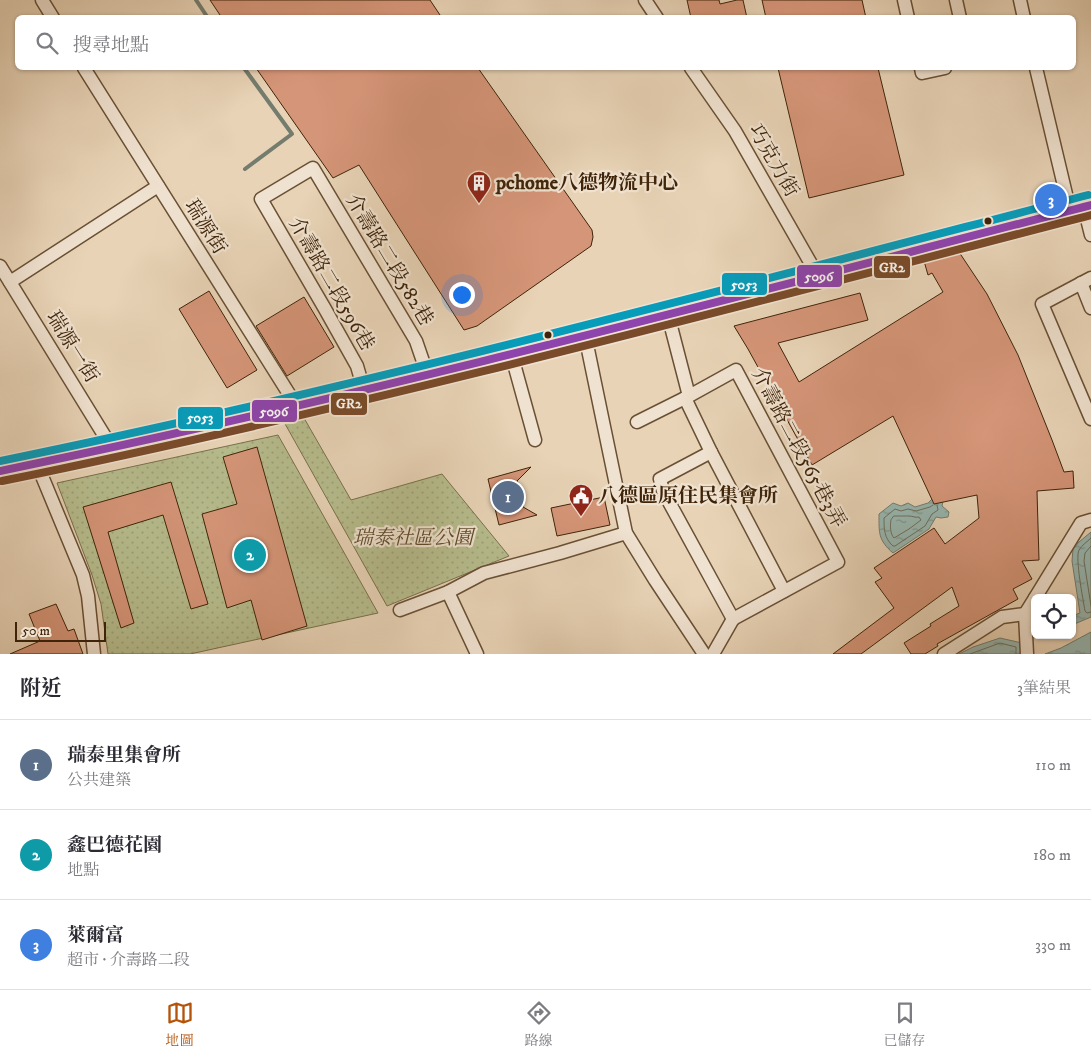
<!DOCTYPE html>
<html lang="zh-TW">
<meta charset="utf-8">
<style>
:root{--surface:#fff;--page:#f7f7f7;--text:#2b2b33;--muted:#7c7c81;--line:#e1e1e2;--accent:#b45309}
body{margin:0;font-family:"IM FELL DW Pica","Noto Serif TC",serif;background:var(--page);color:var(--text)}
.controls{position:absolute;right:15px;bottom:15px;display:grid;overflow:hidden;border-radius:8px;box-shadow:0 1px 4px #0004}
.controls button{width:45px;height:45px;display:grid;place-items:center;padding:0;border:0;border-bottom:1px solid var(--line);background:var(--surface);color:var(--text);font:25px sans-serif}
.scale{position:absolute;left:15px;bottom:12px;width:91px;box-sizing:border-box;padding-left:5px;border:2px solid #3f2409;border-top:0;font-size:14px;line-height:18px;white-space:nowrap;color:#3f2409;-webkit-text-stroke:4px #f0e2d0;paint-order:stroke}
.you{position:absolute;left:461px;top:294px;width:18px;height:18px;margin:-12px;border:4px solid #fff;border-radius:50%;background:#1a73e8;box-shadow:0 0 0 8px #1a73e833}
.badge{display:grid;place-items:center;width:32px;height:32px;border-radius:50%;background:var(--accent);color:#fff;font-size:16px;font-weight:700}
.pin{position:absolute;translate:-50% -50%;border:2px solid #fff;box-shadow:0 1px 5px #0006}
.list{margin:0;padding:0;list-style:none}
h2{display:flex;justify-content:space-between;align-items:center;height:65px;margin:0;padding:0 20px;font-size:21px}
h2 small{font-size:16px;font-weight:400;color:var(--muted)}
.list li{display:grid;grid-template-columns:32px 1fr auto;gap:15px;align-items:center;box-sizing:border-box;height:90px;padding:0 20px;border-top:1px solid var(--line)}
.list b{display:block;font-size:19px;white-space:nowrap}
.list p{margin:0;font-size:16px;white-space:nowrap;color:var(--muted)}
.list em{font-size:16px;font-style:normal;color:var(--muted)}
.icon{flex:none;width:28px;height:28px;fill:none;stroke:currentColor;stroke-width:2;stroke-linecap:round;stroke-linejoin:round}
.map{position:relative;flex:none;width:1091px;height:654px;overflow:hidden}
.search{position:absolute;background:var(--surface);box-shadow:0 1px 4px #0004;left:15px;right:15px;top:15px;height:55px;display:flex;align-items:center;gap:12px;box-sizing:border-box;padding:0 18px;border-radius:8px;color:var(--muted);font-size:19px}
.sheet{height:335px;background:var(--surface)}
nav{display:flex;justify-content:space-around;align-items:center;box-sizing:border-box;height:70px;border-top:1px solid var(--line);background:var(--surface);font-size:14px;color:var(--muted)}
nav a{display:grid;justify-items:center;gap:2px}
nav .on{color:var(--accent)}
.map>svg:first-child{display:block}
.park{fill:url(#park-dots);stroke:#7a704b}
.water{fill:url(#water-ripples);stroke:#747c6e}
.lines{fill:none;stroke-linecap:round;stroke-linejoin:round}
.shore{stroke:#6b6e5d;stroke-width:1}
.stream{stroke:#747c6e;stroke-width:4}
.building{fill:#d59578;stroke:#3f2409}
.minor-casing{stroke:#695034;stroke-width:15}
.major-casing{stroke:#3f2409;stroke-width:18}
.minor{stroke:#f0e2d0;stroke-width:12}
.major{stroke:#e4ba7b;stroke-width:15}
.bus-1-casing{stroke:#f0e2d0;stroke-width:11}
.bus-2-casing{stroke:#f0e2d0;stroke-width:11}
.bus-3-casing{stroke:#f0e2d0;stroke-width:11}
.bus-1{stroke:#8e44ad;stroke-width:8}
.bus-2{stroke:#7a4b2a;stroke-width:8}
.bus-3{stroke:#069cba;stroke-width:8}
.bus-dot{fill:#3f2409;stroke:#f0e2d0;stroke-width:2}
.labels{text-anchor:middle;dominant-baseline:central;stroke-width:4.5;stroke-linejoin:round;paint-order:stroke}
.street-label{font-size:20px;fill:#3f2409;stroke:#f0e2d0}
.poi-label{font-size:20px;font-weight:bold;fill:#3f2409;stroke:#f0e2d0;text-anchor:start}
.park-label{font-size:20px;font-style:italic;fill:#5d4a2a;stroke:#f0e2d0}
.line-badge{stroke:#f0e2d0;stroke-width:2}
.badge-label{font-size:14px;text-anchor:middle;font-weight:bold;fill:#fff}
</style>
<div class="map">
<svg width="1091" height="654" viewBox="0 0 1091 654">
<defs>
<pattern id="park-dots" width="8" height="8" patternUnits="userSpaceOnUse" patternTransform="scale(1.25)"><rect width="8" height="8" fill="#b6bc8d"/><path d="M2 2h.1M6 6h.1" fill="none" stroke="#9ea178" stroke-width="1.8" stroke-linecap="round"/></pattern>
<pattern id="water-ripples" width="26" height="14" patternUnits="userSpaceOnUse" patternTransform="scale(1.25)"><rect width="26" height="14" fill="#97b7b1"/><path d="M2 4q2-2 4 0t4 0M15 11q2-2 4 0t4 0" fill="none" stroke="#7d958e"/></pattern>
</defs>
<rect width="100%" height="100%" fill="#e8d3b6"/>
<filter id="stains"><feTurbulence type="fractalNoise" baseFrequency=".004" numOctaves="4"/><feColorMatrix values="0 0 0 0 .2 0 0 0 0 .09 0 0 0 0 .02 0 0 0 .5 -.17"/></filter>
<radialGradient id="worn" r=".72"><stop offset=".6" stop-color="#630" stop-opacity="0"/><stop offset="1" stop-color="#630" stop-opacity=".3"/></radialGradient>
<g class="park">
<polygon points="304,418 351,500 442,474 509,556 387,606 284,422"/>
<polygon points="278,435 378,613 190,654 108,654 101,604 92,575 57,483"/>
</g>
<g class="water">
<path d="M932,499L943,501L942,506L949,512L948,517L941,518L936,517L929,529L893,553C878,540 879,533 879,514L893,503L901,506L908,503L915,507L928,503Z"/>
<polygon points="1091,532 1091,617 1072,625 1072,616 1080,613 1072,561 1073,549 1079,542"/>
<polygon points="1091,632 1091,654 1045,654 1061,648"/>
<polygon points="1000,638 1022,643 1023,649 1020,654 959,654 973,647"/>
</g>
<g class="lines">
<g class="shore">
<path d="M933,505L930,507L916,511L908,509L901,511L895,509L884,518C884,529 884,538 893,546H895L925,526L932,514L938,510L937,505"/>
<path d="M894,516C897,516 906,516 909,516C913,516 915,518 919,517L921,520L909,529L894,538C890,534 890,525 891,520Z"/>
<path d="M1091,538C1087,542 1082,545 1079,550C1075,558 1083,599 1085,611L1087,613L1091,612"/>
<polyline points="1091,546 1085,553 1084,561 1091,606"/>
<polyline points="970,654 1000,643 1016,647 1016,654"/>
</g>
<g class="stream">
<polyline points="196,0 208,18"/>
<polyline points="244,68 292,134 245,169"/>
</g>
</g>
<g class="building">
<polygon points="210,0 430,0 442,18 222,18"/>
<polygon points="687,0 719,0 720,4 737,0 743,0 747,18 691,18"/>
<polygon points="762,0 862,0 866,18 766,18"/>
<polygon points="256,68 478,68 592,230 593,237 591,246 477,326 464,330 359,165 333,178"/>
<polygon points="778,68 878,68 904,175 809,198"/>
<polygon points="959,252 987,294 1018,355 1052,440 1064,472 1073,471 1074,488 1037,491 1039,560 1022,561 1032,579 1013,589 1018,599 937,644 938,646 925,654 911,654 904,643 931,626 930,624 959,606 952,587 861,654 833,654 894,608 875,582 882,578 874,568 934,528 945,544 979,518 977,495 934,504 893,416 812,465 748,349 734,326 860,293 868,320 778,343 799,382 943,292 932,273 928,275 924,261"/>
<polygon points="209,291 257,370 227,388 179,309"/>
<polygon points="304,297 334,347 287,376 256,326"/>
<polygon points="257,447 307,626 262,640 251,600 227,608 202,514 237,504 223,457"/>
<polygon points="531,467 517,481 523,493 523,507 537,515 499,525 488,479"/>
<polygon points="171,482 208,604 191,609 163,515 108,532 134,623 121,628 83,507"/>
<polygon points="604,497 610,525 557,536 551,508"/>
<polygon points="56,604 68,631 74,629 83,654 10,654 40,641 29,614"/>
</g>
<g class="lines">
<defs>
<g id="minor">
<polyline points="42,0 53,18"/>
<polyline points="645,0 657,18"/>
<polyline points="904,0 908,18"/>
<polyline points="956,0 960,18"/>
<polyline points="1020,0 1024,18"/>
<polyline points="84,68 296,405"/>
<polyline points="691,68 735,131 818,276"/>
<polyline points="921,68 922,73 945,68"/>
<polyline points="1036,68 1070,211"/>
<polyline points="1084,207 1091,235"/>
<polyline points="0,266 112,448"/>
<polyline points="1091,278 1042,304 1091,419"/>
<polyline points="10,282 158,186"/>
<polyline points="1081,283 1091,308"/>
<polyline points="668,315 689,396"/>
<polyline points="585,335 626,533 655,580 704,654"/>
<polyline points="511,353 535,440"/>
<polyline points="364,390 357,366 325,309 261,199 313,168 416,341 427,373"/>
<polyline points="685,398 711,452 784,591"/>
<polyline points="637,422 689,396 736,370 838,562 733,619"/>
<polyline points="711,452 660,479 663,491 733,619"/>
<polyline points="37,464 83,575 88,596 94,654"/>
<polyline points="448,592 477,654"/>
<polyline points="1035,598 1081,523 1091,520"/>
<polyline points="400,610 448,592 484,573 560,553 626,533"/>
<polyline points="713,654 733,619"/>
<polyline points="944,654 1002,617 1025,614"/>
<polyline points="1027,654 1025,614 1035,598"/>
</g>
<polyline id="major" points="0,471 112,448 364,390 668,315 1091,205"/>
</defs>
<use href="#minor" class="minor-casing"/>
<use href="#major" class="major-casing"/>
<use href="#minor" class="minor"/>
<use href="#major" class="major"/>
<defs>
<path id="bus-1" d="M0,471C367,396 729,299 1091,205"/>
<path id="bus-2" d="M2,481C368,406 729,309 1091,215"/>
<path id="bus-3" d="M0,461C366,386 727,289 1088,195"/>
</defs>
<use href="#bus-1" class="bus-1-casing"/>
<use href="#bus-2" class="bus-2-casing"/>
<use href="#bus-3" class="bus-3-casing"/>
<use href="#bus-1" class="bus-1"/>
<use href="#bus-2" class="bus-2"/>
<use href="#bus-3" class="bus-3"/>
</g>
<defs>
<symbol id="building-pin" viewBox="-11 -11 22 30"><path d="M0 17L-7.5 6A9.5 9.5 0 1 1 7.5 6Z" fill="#8f2418" stroke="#f0e2d0"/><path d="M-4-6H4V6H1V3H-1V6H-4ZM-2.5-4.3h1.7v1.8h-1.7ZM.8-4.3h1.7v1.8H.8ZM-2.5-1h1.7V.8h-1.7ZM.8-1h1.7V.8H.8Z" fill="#fff"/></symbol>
<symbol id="civic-pin" viewBox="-11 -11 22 30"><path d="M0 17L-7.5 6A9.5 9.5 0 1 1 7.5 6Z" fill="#8f2418" stroke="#f0e2d0"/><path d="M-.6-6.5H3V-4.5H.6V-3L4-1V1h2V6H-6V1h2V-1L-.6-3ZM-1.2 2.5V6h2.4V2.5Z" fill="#fff"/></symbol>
</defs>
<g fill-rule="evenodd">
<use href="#building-pin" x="465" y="169" width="28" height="38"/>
<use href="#civic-pin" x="567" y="482" width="28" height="38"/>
</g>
<g class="bus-dot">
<circle cx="988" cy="221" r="4.5"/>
<circle cx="548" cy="335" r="4.5"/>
</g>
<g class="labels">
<g class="street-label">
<text transform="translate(773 161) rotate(60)">巧克力街</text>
<text transform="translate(205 227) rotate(58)">瑞源街</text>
<text transform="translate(389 260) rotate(59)">介壽路二段582巷</text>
<text transform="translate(331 284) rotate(60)">介壽路二段596巷</text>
<text transform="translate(72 347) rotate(58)">瑞源一街</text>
<text transform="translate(798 448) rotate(62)">介壽路二段565巷3弄</text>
</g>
<g class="poi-label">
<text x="496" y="183">pchome八德物流中心</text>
<text x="598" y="496">八德區原住民集會所</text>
</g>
<g class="park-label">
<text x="413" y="538">瑞泰社區公園</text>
</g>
</g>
<g class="line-badge">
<rect x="873" y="255" width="38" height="24" rx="5" fill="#7a4b2a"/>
<rect x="796" y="264" width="47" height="24" rx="5" fill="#8e44ad"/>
<rect x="721" y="272" width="47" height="24" rx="5" fill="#069cba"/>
<rect x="330" y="392" width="38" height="24" rx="5" fill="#7a4b2a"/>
<rect x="251" y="399" width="47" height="24" rx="5" fill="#8e44ad"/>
<rect x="177" y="406" width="47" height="24" rx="5" fill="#069cba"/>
</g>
<g class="badge-label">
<text x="892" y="272">GR2</text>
<text x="819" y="281">5096</text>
<text x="744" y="289">5053</text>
<text x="349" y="408">GR2</text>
<text x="274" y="416">5096</text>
<text x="200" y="422">5053</text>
</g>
<rect width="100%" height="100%" filter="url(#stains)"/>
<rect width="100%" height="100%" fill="url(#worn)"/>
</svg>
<div class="controls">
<button><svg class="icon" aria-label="locate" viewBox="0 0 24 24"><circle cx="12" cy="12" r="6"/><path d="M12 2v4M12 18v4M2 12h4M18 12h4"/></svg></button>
</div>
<div class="scale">50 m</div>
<div class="you"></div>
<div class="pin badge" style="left:508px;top:497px;background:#5c6f8a">1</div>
<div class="pin badge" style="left:250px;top:555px;background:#0f9aa8">2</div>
<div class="pin badge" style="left:1051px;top:200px;background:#3f7fe0">3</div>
<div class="search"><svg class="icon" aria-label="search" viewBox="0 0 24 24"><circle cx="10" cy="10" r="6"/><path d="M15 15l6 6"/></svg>搜尋地點</div>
</div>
<section class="sheet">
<h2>附近<small>3筆結果</small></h2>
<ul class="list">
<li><span class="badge" style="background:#5c6f8a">1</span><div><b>瑞泰里集會所</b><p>公共建築</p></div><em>110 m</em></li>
<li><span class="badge" style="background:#0f9aa8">2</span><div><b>鑫巴德花園</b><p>地點</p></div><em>180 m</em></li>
<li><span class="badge" style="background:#3f7fe0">3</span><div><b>萊爾富</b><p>超市 · 介壽路二段</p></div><em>330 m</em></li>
</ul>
</section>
<nav>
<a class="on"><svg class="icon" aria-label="map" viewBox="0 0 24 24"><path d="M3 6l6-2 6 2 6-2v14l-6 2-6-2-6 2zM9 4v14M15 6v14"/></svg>地圖</a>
<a><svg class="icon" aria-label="directions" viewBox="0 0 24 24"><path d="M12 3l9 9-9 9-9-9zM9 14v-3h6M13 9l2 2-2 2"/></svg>路線</a>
<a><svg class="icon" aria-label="saved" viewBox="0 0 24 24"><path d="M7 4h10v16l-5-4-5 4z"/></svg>已儲存</a>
</nav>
